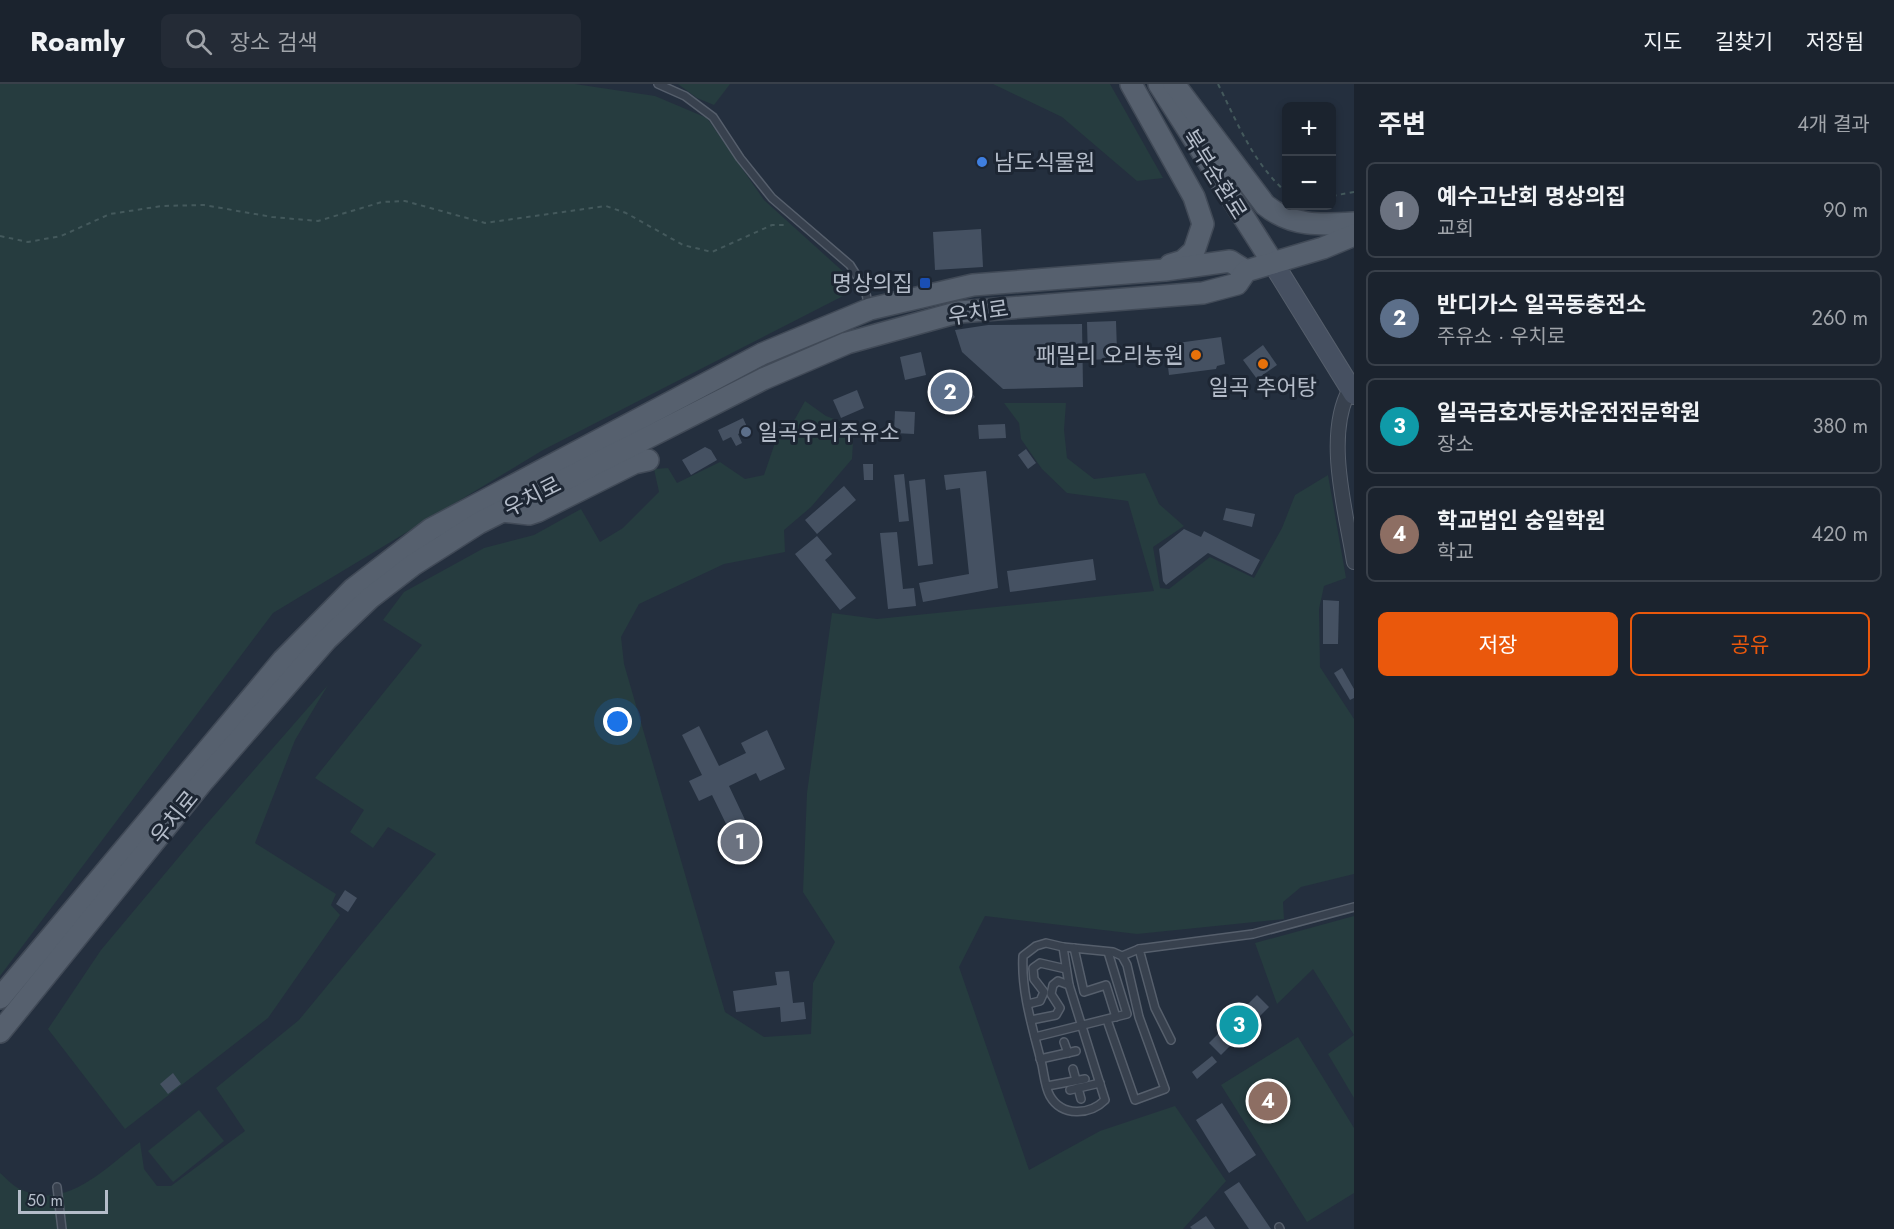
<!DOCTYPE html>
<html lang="ko">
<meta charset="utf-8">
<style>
:root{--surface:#1b232e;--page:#242b36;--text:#f1f3f6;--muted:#a0a4aa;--line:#39404a;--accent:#ea580c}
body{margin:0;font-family:Jost,"Noto Sans KR",sans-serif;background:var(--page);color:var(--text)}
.controls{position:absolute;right:18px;top:18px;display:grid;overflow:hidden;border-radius:9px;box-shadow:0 3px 9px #0003}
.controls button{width:54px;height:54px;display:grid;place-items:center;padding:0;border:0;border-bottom:2px solid var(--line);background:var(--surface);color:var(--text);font:30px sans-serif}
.scale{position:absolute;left:18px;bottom:15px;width:90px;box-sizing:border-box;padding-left:6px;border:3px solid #b4bcc9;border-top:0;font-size:16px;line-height:21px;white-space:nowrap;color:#b4bcc9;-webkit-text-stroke:4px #1d2633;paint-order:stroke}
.you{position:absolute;left:618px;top:638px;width:21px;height:21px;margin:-15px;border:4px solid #fff;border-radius:50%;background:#1a73e8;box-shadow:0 0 0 9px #1a73e833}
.badge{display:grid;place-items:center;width:39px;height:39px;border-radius:50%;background:var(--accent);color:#fff;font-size:20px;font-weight:700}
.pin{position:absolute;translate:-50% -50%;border:3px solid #fff;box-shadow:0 2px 6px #0006}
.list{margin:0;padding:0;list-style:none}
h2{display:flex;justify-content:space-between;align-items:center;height:78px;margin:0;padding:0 24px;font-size:26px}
h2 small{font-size:20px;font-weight:400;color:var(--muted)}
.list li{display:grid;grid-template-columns:39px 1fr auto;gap:18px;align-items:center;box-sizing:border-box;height:96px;margin:0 12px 12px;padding:0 12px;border:2px solid var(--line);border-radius:9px}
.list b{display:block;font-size:22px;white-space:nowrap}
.list p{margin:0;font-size:20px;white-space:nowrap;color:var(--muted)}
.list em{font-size:20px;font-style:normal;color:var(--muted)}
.actions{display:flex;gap:12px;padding:18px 24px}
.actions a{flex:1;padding:14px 0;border:2px solid var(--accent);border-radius:9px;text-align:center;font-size:21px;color:var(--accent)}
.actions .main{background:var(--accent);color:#fff}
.icon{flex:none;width:33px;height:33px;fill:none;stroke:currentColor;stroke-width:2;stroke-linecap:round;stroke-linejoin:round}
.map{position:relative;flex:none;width:1354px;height:1145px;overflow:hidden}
header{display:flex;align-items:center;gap:36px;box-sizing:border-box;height:84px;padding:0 30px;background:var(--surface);border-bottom:2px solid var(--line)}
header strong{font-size:28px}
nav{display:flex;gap:33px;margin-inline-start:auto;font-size:21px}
.search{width:420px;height:54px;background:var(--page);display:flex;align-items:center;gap:15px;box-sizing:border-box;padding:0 21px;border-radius:9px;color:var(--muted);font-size:22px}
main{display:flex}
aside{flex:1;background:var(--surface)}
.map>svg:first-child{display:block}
.green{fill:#263c3f}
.building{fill:#455162}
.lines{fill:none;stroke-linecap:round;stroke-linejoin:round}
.lane-casing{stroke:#565f6c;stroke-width:10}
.street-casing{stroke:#565f6c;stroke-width:16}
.secondary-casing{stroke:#565f6c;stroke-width:22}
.primary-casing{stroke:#414a57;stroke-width:24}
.path{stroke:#44595c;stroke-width:2;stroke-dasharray:4.5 4.5;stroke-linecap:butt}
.lane{stroke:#38414e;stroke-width:7}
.street{stroke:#38414e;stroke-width:14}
.secondary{stroke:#465061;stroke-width:20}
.primary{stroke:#56606e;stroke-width:21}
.shop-dot{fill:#3f7fe0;stroke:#1d2633;stroke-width:2}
.transit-dot{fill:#1a4fb4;stroke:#1d2633;stroke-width:2}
.food-dot{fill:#e8710a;stroke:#1d2633;stroke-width:2}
.service-dot{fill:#5c6f8a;stroke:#1d2633;stroke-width:2}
.labels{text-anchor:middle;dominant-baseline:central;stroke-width:6;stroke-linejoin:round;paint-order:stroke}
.poi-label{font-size:22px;fill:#b4bcc9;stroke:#1d2633;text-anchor:start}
.street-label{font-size:22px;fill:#b4bcc9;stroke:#1d2633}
</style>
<header>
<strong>Roamly</strong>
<div class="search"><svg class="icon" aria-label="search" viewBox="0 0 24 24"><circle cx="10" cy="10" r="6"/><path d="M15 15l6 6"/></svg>장소 검색</div>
<nav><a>지도</a><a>길찾기</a><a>저장됨</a></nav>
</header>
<main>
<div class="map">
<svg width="1354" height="1145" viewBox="0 0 1354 1145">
<rect width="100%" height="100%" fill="#242f3e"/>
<g class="green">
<polygon points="0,0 575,0 655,12 707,34 764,116 848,192 847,210 543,366 273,529 0,892"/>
<polygon points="678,0 730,0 714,21 697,14"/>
<polygon points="993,0 1110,0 1163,94 1137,97 1062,33"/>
<path d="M805,317L826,332L854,342L852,375L811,423L784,446L785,468L724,480L639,520L621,553L624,580L725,928L764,953L811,950L813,899L835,858L803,808L807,709L832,529L877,535L1154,507L1128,417L1067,409L1042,385L1021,355L1019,339L1004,319H1066L1064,346L1067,374L1094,395L1145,389L1159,420L1184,442L1153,463L1160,504L1169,505L1210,473L1254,494L1282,444L1295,411L1328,391L1346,494L1324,502L1319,525L1320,583L1354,635V790L1301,803L1283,818L1284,835L1137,850L985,832L959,883L1029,1086L1100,1047L1175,1022L1226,1097L1183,1145H0V1089C7,1095 14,1103 22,1106C67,1127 106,1083 140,1058L144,1085L157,1102H171L245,1047L216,1004L299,936L436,770L388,743L373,764L350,748L364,726L315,694L422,561L383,536L404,508L484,464L534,451L581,425L600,458L623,444L659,408L654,385L668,384L677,399L720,378L745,395L764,391L778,350L795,335Z"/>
<polygon points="328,601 295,656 255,759 336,810 331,821 340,831 268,934 125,1045 48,945 101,866 204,743"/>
<polygon points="1354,832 1354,1014 1328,970 1354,951 1313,885 1277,920 1255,859"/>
<polygon points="1298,953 1354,1044 1354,1109 1307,1138 1221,1001"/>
<polygon points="199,1026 224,1057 173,1098 148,1067"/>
</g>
<g class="building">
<polygon points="981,145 983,183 935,186 933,148"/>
<polygon points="1116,237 1117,267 1111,267 1111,275 1088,276 1087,238"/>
<polygon points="1082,240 1083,303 1003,305 962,268 955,246 988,241"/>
<polygon points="1221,253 1225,280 1217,282 1216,285 1169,291 1166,267 1170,266 1170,260"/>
<polygon points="1263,261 1277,281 1257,295 1243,276"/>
<polygon points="921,268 926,291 905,296 900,273"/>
<polygon points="961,294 975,313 965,321 951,301"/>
<polygon points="857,306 864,324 841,334 833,316"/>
<polygon points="895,327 915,328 914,350 894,349"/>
<polygon points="743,334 748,345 738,350 742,359 736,362 731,353 723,357 718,346"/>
<polygon points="1005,340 1006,354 979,355 978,341"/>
<polygon points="705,363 711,366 717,376 691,391 682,376"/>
<polygon points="1026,365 1036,379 1028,385 1018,371"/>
<polygon points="863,380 873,380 873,396 864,396"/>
<polygon points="986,387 998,504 923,518 919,499 969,490 960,404 946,406 944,391"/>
<polygon points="904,390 909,437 899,438 894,391"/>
<polygon points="925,395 933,480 918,482 909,397"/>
<polygon points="844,402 856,416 817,450 805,436"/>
<polygon points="1226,424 1255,430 1252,443 1223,436"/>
<polygon points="1184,445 1201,453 1204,447 1260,476 1252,491 1208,469 1166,501 1163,497 1159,465"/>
<polygon points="897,448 903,505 914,504 916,522 888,525 880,449"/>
<polygon points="817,452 832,470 825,476 856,514 840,526 795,470"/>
<polygon points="1093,475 1096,496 1010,508 1007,487"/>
<polygon points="1323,516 1339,517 1338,560 1323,560"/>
<polygon points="1342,584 1354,605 1354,614 1350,616 1334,589"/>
<polygon points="699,642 719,682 746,669 741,659 767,646 785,685 760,697 756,689 729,702 747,740 730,748 712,711 699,717 689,697 702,691 682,651"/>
<polygon points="345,806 357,814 348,828 336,820"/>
<polygon points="789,887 793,919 804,918 806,935 781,938 780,923 736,928 733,907 777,901 775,888"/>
<polygon points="1257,911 1269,923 1221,971 1209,959"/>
<polygon points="1212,972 1217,978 1197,995 1192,988"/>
<polygon points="173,989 181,1000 168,1010 160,1000"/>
<polygon points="1222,1019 1256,1071 1229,1089 1196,1036"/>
<polygon points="1239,1098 1271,1145 1249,1145 1224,1108"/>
<polygon points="1206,1132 1215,1145 1192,1145 1190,1143"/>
</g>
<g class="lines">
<defs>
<g id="lane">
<polyline points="658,0 685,12 713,33 740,74 772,114 850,181 865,205 869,224"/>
<path d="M1046,859L1063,863L1069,901L1105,1016C1090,1031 1062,1033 1050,1012C1045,1003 1044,990 1042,981C1033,945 1021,908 1023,872L1036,862Z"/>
<polyline points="1063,863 1113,868 1122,872 1127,881 1139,933 1165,1005 1135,1016 1107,936"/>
<polyline points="1074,864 1084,908 1106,901 1116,933"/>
<polyline points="1122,872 1139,865"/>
<polyline points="1028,920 1040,917 1044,908 1034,895 1033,884 1040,879 1066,885"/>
<polyline points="1031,936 1056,931 1060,924 1051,910 1053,901 1058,897 1069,901"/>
<polyline points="1035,953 1127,930 1108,868"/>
<polyline points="1171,956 1155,924 1139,865 1253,850 1354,823"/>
<polyline points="1064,958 1068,969"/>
<polyline points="1040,975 1076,967"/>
<polyline points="1073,985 1076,996"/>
<polyline points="1047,1002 1085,995"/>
<polyline points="1078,1004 1081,1015"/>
<polyline points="1070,1006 1100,999"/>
<polyline points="57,1103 62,1145"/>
<polyline points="1279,1143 1280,1145"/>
</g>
<path id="street" d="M1350,305C1324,351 1346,428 1354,478"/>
<polyline id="secondary" points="1273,179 1354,310"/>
<g id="primary">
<polyline points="1131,0 1194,113 1203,140 1194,167 1183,177 1170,181"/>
<polyline points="1159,0 1273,179"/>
<path d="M1174,0L1265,121C1292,143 1321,141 1354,139"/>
<polyline points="502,427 529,430 538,427 634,379 648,376"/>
<polyline points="0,914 283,576 353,505 431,445 762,270 870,225 973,201 1165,186 1230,177 1246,187"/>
<polyline points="0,948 204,696 326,556 370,514 413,481 479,439 763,295 847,259 959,228 1203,209 1237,200 1246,187 1323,164 1354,151"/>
</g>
</defs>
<use href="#lane" class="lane-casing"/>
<use href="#street" class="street-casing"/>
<use href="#secondary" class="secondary-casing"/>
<use href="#primary" class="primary-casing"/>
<g class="path">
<path d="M1218,0C1237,38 1253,79 1286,108"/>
<polyline points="1332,112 1354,108"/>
<polyline points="0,152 28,158 61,152 110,130 162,122 204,121 272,133 318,137 382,118 405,117 485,139 606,122 626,129 683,161 712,168 772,141 788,141"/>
</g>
<use href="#lane" class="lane"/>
<use href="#street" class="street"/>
<use href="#secondary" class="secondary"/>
<use href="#primary" class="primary"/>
</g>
<circle class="shop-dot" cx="982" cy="78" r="6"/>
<rect class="transit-dot" x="919" y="193" width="12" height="12" rx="3"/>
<g class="food-dot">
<circle cx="1196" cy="271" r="6"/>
<circle cx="1263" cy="280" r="6"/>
</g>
<circle class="service-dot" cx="746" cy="348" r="6"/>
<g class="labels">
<g class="poi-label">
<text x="994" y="78">남도식물원</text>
<text x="913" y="199" text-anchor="end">명상의집</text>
<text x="1184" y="271" text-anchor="end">패밀리 오리농원</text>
<text x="1263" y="303" text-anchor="middle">일곡 추어탕</text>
<text x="758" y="348">일곡우리주유소</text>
</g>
<g class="street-label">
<text transform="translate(1215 90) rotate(58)">북부순환로</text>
<text transform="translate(978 228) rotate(-8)">우치로</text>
<text transform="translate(532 412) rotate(-27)">우치로</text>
<text transform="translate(174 733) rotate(-51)">우치로</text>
</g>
</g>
</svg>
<div class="controls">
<button>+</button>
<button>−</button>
</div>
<div class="scale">50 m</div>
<div class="you"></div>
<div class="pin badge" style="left:740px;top:758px;background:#6b7280">1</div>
<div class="pin badge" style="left:950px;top:308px;background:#5c6f8a">2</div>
<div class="pin badge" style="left:1239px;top:941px;background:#0f9aa8">3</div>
<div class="pin badge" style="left:1268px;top:1017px;background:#8d6e63">4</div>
</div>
<aside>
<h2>주변<small>4개 결과</small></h2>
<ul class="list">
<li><span class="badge" style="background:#6b7280">1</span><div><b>예수고난회 명상의집</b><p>교회</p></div><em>90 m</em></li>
<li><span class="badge" style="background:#5c6f8a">2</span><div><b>반디가스 일곡동충전소</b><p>주유소 · 우치로</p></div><em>260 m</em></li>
<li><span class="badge" style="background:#0f9aa8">3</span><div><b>일곡금호자동차운전전문학원</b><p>장소</p></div><em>380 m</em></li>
<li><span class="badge" style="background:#8d6e63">4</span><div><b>학교법인 숭일학원</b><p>학교</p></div><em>420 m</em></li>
</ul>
<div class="actions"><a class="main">저장</a><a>공유</a></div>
</aside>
</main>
